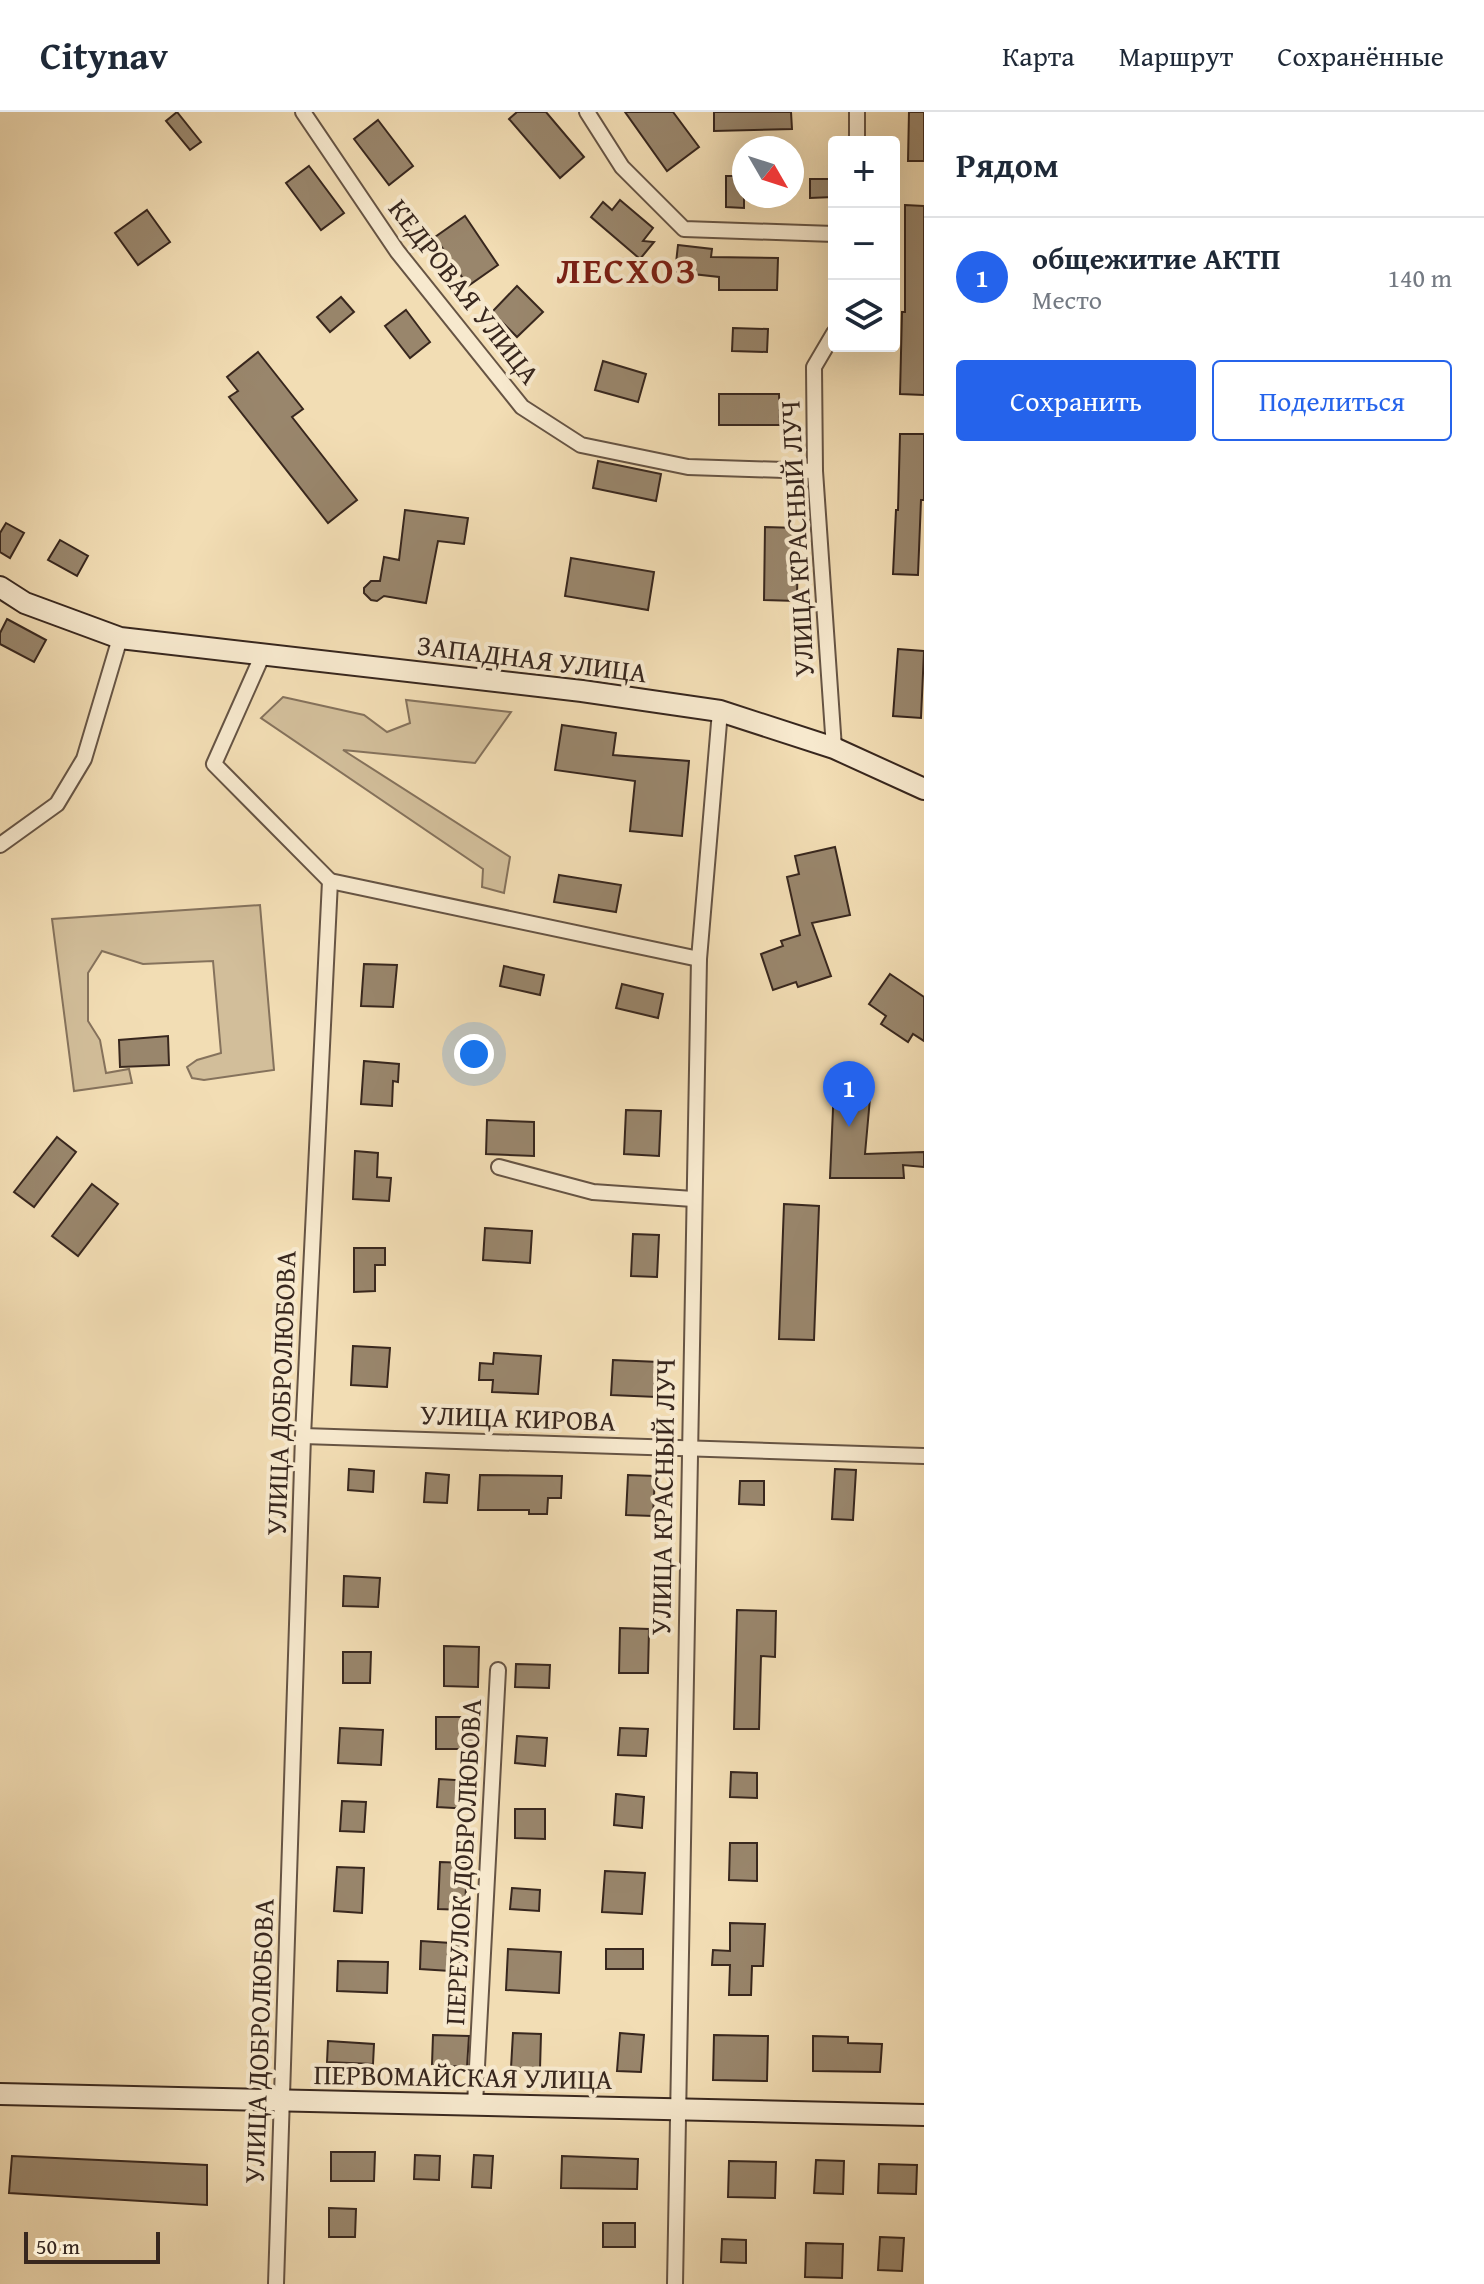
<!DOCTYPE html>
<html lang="ru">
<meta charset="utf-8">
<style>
:root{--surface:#fff;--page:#f6f6f7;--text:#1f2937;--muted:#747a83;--line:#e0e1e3;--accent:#2563eb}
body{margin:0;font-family:"Gentium Book Plus",serif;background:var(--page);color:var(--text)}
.controls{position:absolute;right:24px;top:24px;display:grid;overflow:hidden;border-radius:8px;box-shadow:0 8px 32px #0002}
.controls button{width:72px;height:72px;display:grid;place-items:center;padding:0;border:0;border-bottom:2px solid var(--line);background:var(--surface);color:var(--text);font:40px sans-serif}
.compass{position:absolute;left:732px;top:24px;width:72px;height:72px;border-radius:50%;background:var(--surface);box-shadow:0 8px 32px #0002;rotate:129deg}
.scale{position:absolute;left:24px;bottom:20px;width:136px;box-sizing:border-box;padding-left:8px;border:4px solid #38271e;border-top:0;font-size:22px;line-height:28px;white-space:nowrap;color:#38271e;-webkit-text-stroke:6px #f7e9ce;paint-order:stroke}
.you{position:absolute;left:474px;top:942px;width:28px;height:28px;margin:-20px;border:6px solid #fff;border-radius:50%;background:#1a73e8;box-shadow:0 0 0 12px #1a73e833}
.badge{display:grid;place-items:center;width:52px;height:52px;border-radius:50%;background:var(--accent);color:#fff;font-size:26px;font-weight:700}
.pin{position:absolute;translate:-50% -66px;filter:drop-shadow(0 2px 4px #0008)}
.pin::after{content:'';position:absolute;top:42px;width:28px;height:24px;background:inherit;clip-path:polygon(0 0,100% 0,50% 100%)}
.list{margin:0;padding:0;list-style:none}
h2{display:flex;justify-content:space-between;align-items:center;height:104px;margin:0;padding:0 32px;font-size:34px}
h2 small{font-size:26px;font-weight:400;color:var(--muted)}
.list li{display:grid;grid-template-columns:52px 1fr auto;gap:24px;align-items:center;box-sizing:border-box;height:120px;padding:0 32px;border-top:2px solid var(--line)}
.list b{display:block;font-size:30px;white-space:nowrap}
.list p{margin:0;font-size:26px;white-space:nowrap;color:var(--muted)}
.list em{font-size:26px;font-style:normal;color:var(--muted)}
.actions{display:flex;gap:16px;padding:24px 32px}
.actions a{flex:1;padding:18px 0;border:2px solid var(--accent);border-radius:8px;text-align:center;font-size:28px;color:var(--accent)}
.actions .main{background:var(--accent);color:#fff}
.icon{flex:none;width:44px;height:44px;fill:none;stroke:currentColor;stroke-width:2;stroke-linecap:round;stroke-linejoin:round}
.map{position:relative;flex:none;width:924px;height:2172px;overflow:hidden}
header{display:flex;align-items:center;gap:48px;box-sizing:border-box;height:112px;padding:0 40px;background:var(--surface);border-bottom:2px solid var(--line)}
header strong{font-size:38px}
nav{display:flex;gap:44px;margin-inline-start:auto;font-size:28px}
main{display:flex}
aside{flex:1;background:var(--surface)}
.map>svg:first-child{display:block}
.green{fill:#d2be9a;stroke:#85725c;stroke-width:2}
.building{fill:#99866c;stroke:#38271e;stroke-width:2}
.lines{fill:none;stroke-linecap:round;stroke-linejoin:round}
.street-casing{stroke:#665444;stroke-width:18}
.secondary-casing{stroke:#38271e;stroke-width:24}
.street{stroke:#f7e9ce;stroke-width:14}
.secondary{stroke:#f7e9ce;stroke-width:20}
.labels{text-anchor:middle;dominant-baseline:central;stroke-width:8;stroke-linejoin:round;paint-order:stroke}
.street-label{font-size:28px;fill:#38271e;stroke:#f7e9ce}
.district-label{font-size:36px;font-weight:bold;letter-spacing:2px;fill:#7a1f14;stroke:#f7e9ce}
</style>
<header>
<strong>Citynav</strong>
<nav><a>Карта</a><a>Маршрут</a><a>Сохранённые</a></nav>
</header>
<main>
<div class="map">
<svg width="924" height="2172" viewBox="0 0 924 2172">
<rect width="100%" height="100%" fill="#f2ddb4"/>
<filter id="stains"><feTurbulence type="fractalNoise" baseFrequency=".0025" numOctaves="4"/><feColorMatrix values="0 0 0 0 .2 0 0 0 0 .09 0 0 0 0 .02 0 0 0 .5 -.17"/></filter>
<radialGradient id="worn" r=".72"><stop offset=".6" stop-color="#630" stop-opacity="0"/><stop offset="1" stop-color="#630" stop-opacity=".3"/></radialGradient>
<g class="green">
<polygon points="283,585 364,603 387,620 410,611 406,588 511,600 475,651 343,638 510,745 504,781 482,775 483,757 261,606"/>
<polygon points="260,793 274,958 204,968 192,966 187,955 197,948 221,941 213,849 143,852 102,839 88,861 88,909 100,928 106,961 129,957 132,971 74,979 52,807"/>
</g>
<g class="building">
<polygon points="177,0 201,30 190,38 166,9"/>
<polygon points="517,0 546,0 584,45 560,66 509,7"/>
<polygon points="625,0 673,0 699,35 667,59"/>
<polygon points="714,0 791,0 792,17 714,19"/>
<polygon points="909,0 924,0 924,49 908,49"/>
<polygon points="378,8 413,54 389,73 354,27"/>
<polygon points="309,54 344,101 321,118 286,71"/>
<polygon points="726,64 744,64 744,96 726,95"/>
<polygon points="810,67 833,67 833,85 810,86"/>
<polygon points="620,88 653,116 643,129 654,130 640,147 591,105 603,90 612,98"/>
<polygon points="905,93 924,94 924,283 900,282 902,200 905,200"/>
<polygon points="147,98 170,130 138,153 115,121"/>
<polygon points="465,104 498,153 468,174 435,125"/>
<polygon points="678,133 712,137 711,145 778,146 777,178 719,178 719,165 675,160"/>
<polygon points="517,174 543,200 517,225 492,200"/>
<polygon points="341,185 354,200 330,220 317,205"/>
<polygon points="406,198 430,230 410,246 385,214"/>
<polygon points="733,216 768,217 767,240 732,239"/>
<polygon points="258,240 303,297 292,305 357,388 328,411 229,285 238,279 227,265"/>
<polygon points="603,249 646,262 638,290 595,278"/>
<polygon points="719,282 779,282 780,313 719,313"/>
<polygon points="900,322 924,322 924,388 921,388 918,463 893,462 896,398 898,398"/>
<polygon points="598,349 661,362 656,389 593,376"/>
<polygon points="405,398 468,406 464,432 438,429 426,491 384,484 377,489 371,488 364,481 364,476 371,469 380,469 384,445 399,448"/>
<polygon points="6,411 24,421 10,446 0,440 0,421"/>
<polygon points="765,415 798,416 797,489 764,488"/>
<polygon points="60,428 88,444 77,464 48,448"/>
<polygon points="571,446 654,460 648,498 565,484"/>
<polygon points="7,507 46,528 34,550 0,532 0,521"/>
<polygon points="898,537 924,539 921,606 893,604"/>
<polygon points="562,613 616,621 613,643 689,649 682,724 630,719 635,669 555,658"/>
<polygon points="835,735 850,803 812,811 831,864 798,875 796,870 773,878 761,842 783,834 781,829 800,823 787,765 799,762 795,744"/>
<polygon points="559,763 621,773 616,800 554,790"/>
<polygon points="364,852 397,853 393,895 361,894"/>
<polygon points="504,854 544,863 540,883 500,874"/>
<polygon points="890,862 924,885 924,929 913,922 908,930 881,912 886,904 869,892"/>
<polygon points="622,872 663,882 658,906 616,896"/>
<polygon points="168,924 169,953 120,955 119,928"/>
<polygon points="364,949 399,952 398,970 393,969 392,994 361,992"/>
<polygon points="834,974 871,975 865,1042 924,1040 924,1055 903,1053 904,1066 830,1066"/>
<polygon points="626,998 661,999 659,1044 624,1042"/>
<polygon points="487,1008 534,1010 534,1044 486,1042"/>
<polygon points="57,1025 76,1040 34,1095 14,1080"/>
<polygon points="355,1039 378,1041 377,1065 391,1066 389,1089 353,1087"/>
<polygon points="92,1072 118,1092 78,1144 52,1124"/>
<polygon points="784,1092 819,1094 814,1228 779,1227"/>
<polygon points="485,1116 532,1119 530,1151 483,1148"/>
<polygon points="633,1122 659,1123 657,1165 631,1164"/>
<polygon points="354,1136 385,1136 385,1153 375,1153 375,1179 354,1180"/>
<polygon points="353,1234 390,1236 387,1275 351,1273"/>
<polygon points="494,1241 541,1244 538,1282 492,1280 493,1268 479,1268 480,1251 493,1252"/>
<polygon points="613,1248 659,1250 657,1285 611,1283"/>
<polygon points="349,1357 374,1359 373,1380 348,1378"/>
<polygon points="835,1357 856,1358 853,1408 832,1407"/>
<polygon points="426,1361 449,1363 447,1391 424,1390"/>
<polygon points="480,1363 562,1364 561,1386 548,1386 547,1402 529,1402 529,1398 478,1398"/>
<polygon points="628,1363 655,1364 653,1404 626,1403"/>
<polygon points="740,1369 764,1369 764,1393 739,1392"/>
<polygon points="344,1464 380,1466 378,1495 343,1494"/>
<polygon points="737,1498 776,1499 775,1545 761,1544 759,1617 734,1617"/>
<polygon points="620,1516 649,1517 648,1561 619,1561"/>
<polygon points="444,1534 479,1535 478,1575 444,1574"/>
<polygon points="343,1540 371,1540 370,1571 343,1571"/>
<polygon points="516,1552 550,1553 549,1576 515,1575"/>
<rect x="436" y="1605" width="40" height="32"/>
<polygon points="340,1616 383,1618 381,1653 338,1651"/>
<polygon points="620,1616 648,1617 646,1644 618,1643"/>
<polygon points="517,1624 547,1626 545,1654 515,1651"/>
<polygon points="731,1660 757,1661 757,1686 730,1685"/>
<polygon points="439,1667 472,1669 471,1697 437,1695"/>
<polygon points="616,1682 644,1685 642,1716 614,1713"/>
<polygon points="342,1689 366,1690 364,1720 340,1719"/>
<polygon points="515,1697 545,1697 545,1727 515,1726"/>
<polygon points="730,1731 757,1731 757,1769 729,1768"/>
<polygon points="440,1750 467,1751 465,1798 438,1797"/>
<polygon points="337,1755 364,1756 362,1801 334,1799"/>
<polygon points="605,1759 645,1761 642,1802 602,1800"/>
<polygon points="512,1776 540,1778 539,1799 510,1797"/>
<polygon points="730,1811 765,1812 763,1854 752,1854 751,1883 729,1883 730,1853 712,1853 713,1838 730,1839"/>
<polygon points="421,1829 466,1832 465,1860 420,1857"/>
<polygon points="508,1837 561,1840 559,1881 506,1878"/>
<rect x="606" y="1837" width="37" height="20"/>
<polygon points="338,1849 388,1850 387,1881 337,1879"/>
<polygon points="513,1921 541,1922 540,1957 511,1956"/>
<polygon points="620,1921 644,1923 641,1960 617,1959"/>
<polygon points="433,1923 469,1924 467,1955 432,1953"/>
<polygon points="714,1923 768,1924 767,1969 713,1968"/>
<polygon points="813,1924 848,1925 848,1931 882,1932 880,1960 813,1959"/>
<polygon points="328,1929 374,1932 373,1952 327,1950"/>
<polygon points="331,2040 375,2040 374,2069 331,2069"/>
<polygon points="415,2043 440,2044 439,2068 414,2067"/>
<polygon points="474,2043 493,2044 491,2076 472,2075"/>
<polygon points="12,2044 207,2053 207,2093 9,2081"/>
<polygon points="562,2044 638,2047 637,2077 561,2076"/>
<polygon points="816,2048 844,2049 843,2082 814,2081"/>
<polygon points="729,2049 776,2050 775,2086 728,2085"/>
<polygon points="879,2052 917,2053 916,2082 878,2081"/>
<polygon points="329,2096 356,2097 355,2125 329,2125"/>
<rect x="603" y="2111" width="32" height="24"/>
<polygon points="880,2125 904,2126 902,2159 878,2158"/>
<polygon points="722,2127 746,2128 746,2151 721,2150"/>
<polygon points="806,2131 843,2132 842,2166 805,2165"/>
</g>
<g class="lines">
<defs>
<g id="street">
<polyline points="303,0 397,139 522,295 581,333 688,355 815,359"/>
<polyline points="587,0 622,55 684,117 834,122"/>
<polyline points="857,30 857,0"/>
<polyline points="834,221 814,255 815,359 834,636"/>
<polyline points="263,542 214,652 330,769"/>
<polyline points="0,733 57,692 84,647 120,526"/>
<polyline points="499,1055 593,1080 693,1087"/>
<polyline points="303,1324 924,1344"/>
<polyline points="475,1992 498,1558"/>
<polyline points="276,2172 303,1324 330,769 699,847"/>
<polyline points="675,2172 699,847 720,599"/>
</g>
<g id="secondary">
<polyline points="0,475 25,491 120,526 582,579 720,599 834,636 924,677"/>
<polyline points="0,1982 924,2003"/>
</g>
</defs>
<use href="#street" class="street-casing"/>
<use href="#secondary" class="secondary-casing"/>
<use href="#street" class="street"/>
<use href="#secondary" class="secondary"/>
</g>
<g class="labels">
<g class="street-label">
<text transform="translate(465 179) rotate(52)">КЕДРОВАЯ УЛИЦА</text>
<text transform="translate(796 427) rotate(-93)">УЛИЦА КРАСНЫЙ ЛУЧ</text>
<text transform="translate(532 546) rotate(7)">ЗАПАДНАЯ УЛИЦА</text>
<text transform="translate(280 1281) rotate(-88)">УЛИЦА ДОБРОЛЮБОВА</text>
<text transform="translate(518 1305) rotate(2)">УЛИЦА КИРОВА</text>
<text transform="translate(662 1385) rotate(-89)">УЛИЦА КРАСНЫЙ ЛУЧ</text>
<text transform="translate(462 1750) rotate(-87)">ПЕРЕУЛОК ДОБРОЛЮБОВА</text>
<text transform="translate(258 1929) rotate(-88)">УЛИЦА ДОБРОЛЮБОВА</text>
<text transform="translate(463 1964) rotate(1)">ПЕРВОМАЙСКАЯ УЛИЦА</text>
</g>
<g class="district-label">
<text x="627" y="157">ЛЕСХОЗ</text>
</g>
</g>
<rect width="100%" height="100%" filter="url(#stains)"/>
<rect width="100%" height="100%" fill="url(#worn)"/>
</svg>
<div class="controls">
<button>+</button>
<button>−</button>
<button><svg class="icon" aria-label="layers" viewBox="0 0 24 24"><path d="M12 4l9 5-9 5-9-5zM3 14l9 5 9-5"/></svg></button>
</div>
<svg class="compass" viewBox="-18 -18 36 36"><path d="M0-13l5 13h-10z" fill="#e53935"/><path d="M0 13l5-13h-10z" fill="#747a83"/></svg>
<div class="scale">50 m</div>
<div class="you"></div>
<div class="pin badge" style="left:849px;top:1015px">1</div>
</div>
<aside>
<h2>Рядом<small></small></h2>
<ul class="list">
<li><span class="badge">1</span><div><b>общежитие АКТП</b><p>Место</p></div><em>140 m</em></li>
</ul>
<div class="actions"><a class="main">Сохранить</a><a>Поделиться</a></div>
</aside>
</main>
